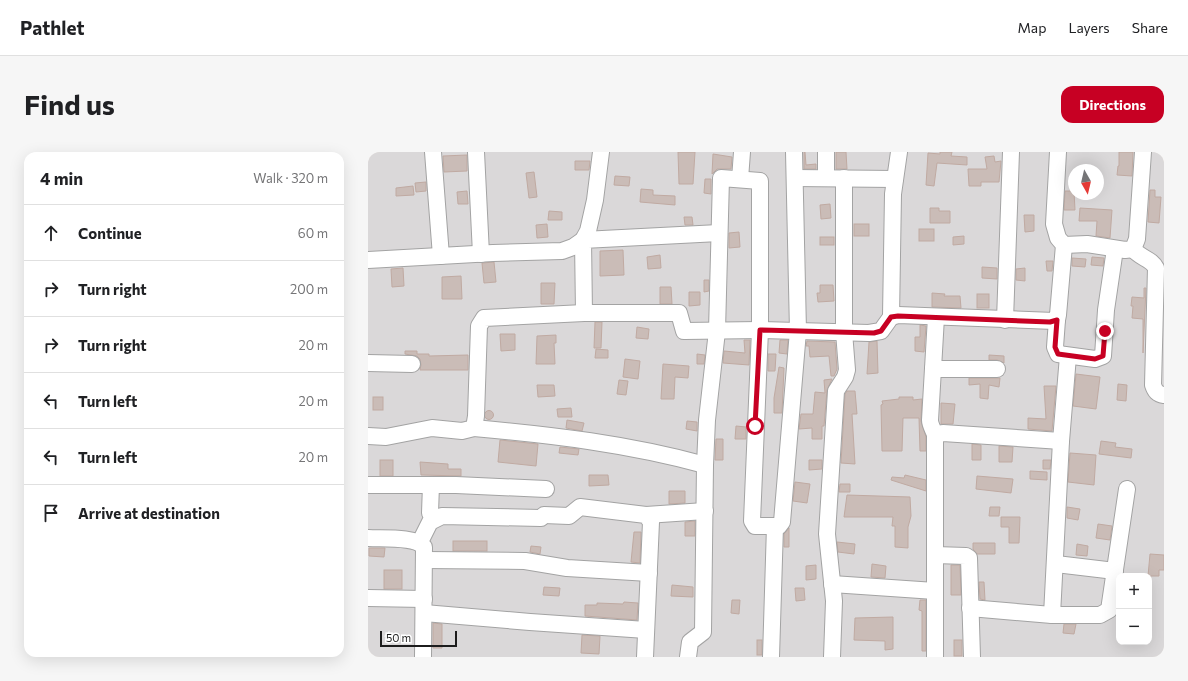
<!DOCTYPE html>
<meta charset="utf-8">
<style>
:root{--surface:#fff;--page:#f6f6f6;--text:#202124;--muted:#757577;--line:#e0e0e0;--accent:#c70023}
body{margin:0;font-family:Commissioner,sans-serif;background:var(--page);color:var(--text)}
.controls{position:absolute;right:12px;bottom:12px;display:grid;overflow:hidden;border-radius:8px;box-shadow:0 4px 16px #0002}
.controls button{width:36px;height:36px;display:grid;place-items:center;padding:0;border:0;border-bottom:1px solid var(--line);background:var(--surface);color:var(--text);font:20px sans-serif}
.compass{position:absolute;left:700px;top:12px;width:36px;height:36px;border-radius:50%;background:var(--surface);box-shadow:0 4px 16px #0002;rotate:172deg}
.scale{position:absolute;left:12px;bottom:10px;width:77px;box-sizing:border-box;padding-left:4px;border:2px solid #1c1c1c;border-top:0;font-size:11px;line-height:14px;white-space:nowrap;color:#1c1c1c;-webkit-text-stroke:3px #fff;paint-order:stroke}
.stop{position:absolute;width:12px;height:12px;margin:-9px;border:3px solid #c70023;border-radius:50%;background:#fff}
.stop.end{background:#c70023;border-color:#fff;box-shadow:0 1px 4px #0008}
.list{margin:0;padding:0;list-style:none}
h2{display:flex;justify-content:space-between;align-items:center;height:52px;margin:0;padding:0 16px;font-size:17px}
h2 small{font-size:13px;font-weight:400;color:var(--muted)}
.list li{display:grid;grid-template-columns:26px 1fr auto;gap:12px;align-items:center;box-sizing:border-box;height:56px;padding:0 16px;border-top:1px solid var(--line)}
.list b{display:block;font-size:15px;white-space:nowrap}
.list em{font-size:13px;font-style:normal;color:var(--muted)}
.icon{flex:none;width:22px;height:22px;fill:none;stroke:currentColor;stroke-width:2;stroke-linecap:round;stroke-linejoin:round}
.map{position:relative;flex:none;width:796px;height:505px;overflow:hidden;border-radius:12px}
header{display:flex;align-items:center;gap:24px;box-sizing:border-box;height:56px;padding:0 20px;background:var(--surface);border-bottom:1px solid var(--line)}
header strong{font-size:19px}
nav{display:flex;gap:22px;margin-inline-start:auto;font-size:14px}
.intro{display:flex;align-items:center;justify-content:space-between;box-sizing:border-box;height:96px;padding:0 24px}
h1{margin:0;font-size:28px}
.button{padding:10px 18px;border-radius:12px;background:var(--accent);color:#fff;font-size:14px;font-weight:700}
main{display:flex;gap:24px;padding:0 24px}
aside{flex:1;background:var(--surface);border-radius:12px;box-shadow:0 4px 16px #0002}
.map>svg:first-child{display:block}
.residential{fill:#dad8d9;fill-rule:evenodd}
.building{fill:#cabcb7;stroke:#c0aaa2}
.lines{fill:none;stroke-linecap:round;stroke-linejoin:round}
.minor-casing{stroke:#a3a3a3;stroke-width:18}
.minor{stroke:#fff;stroke-width:16}
.route{stroke:#c70023;stroke-width:5}
</style>
<header>
<strong>Pathlet</strong>
<nav><a>Map</a><a>Layers</a><a>Share</a></nav>
</header>
<div class="intro"><h1>Find us</h1><a class="button">Directions</a></div>
<main>
<aside>
<h2>4 min<small>Walk · 320 m</small></h2>
<ul class="list">
<li><svg class="icon" aria-label="ahead" viewBox="0 0 24 24"><path d="M12 20V5M6 11l6-6 6 6"/></svg><div><b>Continue</b></div><em>60 m</em></li>
<li><svg class="icon" aria-label="right" viewBox="0 0 24 24"><path d="M7 20v-9h11M14 6l5 5-5 5"/></svg><div><b>Turn right</b></div><em>200 m</em></li>
<li><svg class="icon" aria-label="right" viewBox="0 0 24 24"><path d="M7 20v-9h11M14 6l5 5-5 5"/></svg><div><b>Turn right</b></div><em>20 m</em></li>
<li><svg class="icon" aria-label="left" viewBox="0 0 24 24"><path d="M17 20v-9H6M10 6l-5 5 5 5"/></svg><div><b>Turn left</b></div><em>20 m</em></li>
<li><svg class="icon" aria-label="left" viewBox="0 0 24 24"><path d="M17 20v-9H6M10 6l-5 5 5 5"/></svg><div><b>Turn left</b></div><em>20 m</em></li>
<li><svg class="icon" aria-label="arrive" viewBox="0 0 24 24"><path d="M6 21V4h12l-3 4 3 4H6"/></svg><div><b>Arrive at destination</b></div></li>
</ul>
</aside>
<div class="map">
<svg width="796" height="505" viewBox="0 0 796 505">
<rect width="100%" height="100%" fill="#eee7e0"/>
<path class="residential" d="M0,0H796V505H0ZM706,18H730V42H706ZM751,424H781V490H751Z"/>
<g class="building">
<polygon points="310,0 327,0 325,32 311,32"/>
<polygon points="436,0 437,0 438,13 448,12 448,17 436,17"/>
<polygon points="468,0 478,0 479,17 468,17"/>
<polygon points="572,0 584,0 583,4 599,5 599,13 569,11 566,34 558,33 560,1 572,2"/>
<polygon points="751,0 765,0 764,24 749,23 750,14 751,14"/>
<polygon points="345,2 364,5 363,17 349,17 344,22"/>
<polygon points="99,3 99,19 76,20 75,4"/>
<polygon points="626,4 627,10 633,9 631,30 613,30 613,34 601,34 600,17 619,17 617,5"/>
<polygon points="207,9 222,9 221,18 207,18"/>
<polygon points="166,20 169,45 161,46 158,21"/>
<polygon points="247,24 262,25 261,34 246,33"/>
<polygon points="337,27 343,27 343,42 336,41"/>
<polygon points="58,30 58,39 48,40 47,31"/>
<polygon points="45,34 46,43 28,44 28,36"/>
<polygon points="273,37 285,38 285,43 307,44 307,53 272,50"/>
<polygon points="782,38 787,38 787,45 793,45 791,71 780,70"/>
<polygon points="99,39 100,52 90,52 89,40"/>
<polygon points="697,39 706,39 707,58 696,58"/>
<polygon points="462,52 463,66 453,67 452,53"/>
<polygon points="562,56 571,56 571,59 582,59 582,71 562,71"/>
<polygon points="712,56 744,58 742,86 728,84 729,69 711,69"/>
<polygon points="181,59 194,60 194,68 180,68"/>
<polygon points="656,63 666,63 666,79 657,80"/>
<polygon points="316,65 324,65 325,73 317,73"/>
<polygon points="179,72 180,85 169,86 168,73"/>
<rect x="486" y="72" width="15" height="12"/>
<rect x="551" y="77" width="15" height="12"/>
<polygon points="371,80 372,95 361,96 361,81"/>
<polygon points="596,84 596,92 585,93 585,85"/>
<rect x="452" y="85" width="14" height="8"/>
<polygon points="255,98 256,123 232,124 232,99"/>
<polygon points="292,103 293,116 280,117 279,105"/>
<polygon points="724,105 736,106 735,114 723,113"/>
<polygon points="704,106 718,107 717,115 704,114"/>
<polygon points="678,109 685,109 684,119 679,119"/>
<polygon points="126,110 128,130 116,131 114,111"/>
<polygon points="614,115 629,116 629,127 614,126"/>
<polygon points="35,116 36,134 24,135 23,117"/>
<polygon points="657,116 657,129 648,128 648,117"/>
<polygon points="93,124 94,147 74,147 74,125"/>
<polygon points="336,128 341,128 341,139 336,140"/>
<polygon points="173,131 187,131 186,152 173,152"/>
<polygon points="452,133 465,133 466,149 450,150 449,141 452,141"/>
<polygon points="292,135 303,135 304,152 292,152"/>
<polygon points="776,136 778,136 775,201 775,167 764,166 765,154 763,154 764,145 776,146"/>
<polygon points="321,140 332,140 332,153 321,154"/>
<polygon points="564,141 577,142 576,144 592,144 593,156 564,155"/>
<rect x="609" y="142" width="12" height="14"/>
<polygon points="227,170 234,170 233,196 226,196"/>
<polygon points="552,173 558,174 556,200 547,199 547,185 552,185"/>
<polygon points="269,175 281,177 280,187 268,186"/>
<polygon points="132,182 147,182 147,198 133,199"/>
<polygon points="188,183 188,191 186,191 187,212 168,212 169,184"/>
<polygon points="376,188 382,188 381,213 355,211 356,199 377,201"/>
<polygon points="412,188 420,188 419,202 411,201"/>
<polygon points="439,189 467,190 469,217 466,224 463,224 461,204 442,205 441,194 438,194"/>
<polygon points="509,189 510,221 499,222 501,190"/>
<polygon points="228,197 240,198 240,206 227,206"/>
<polygon points="37,199 49,199 49,202 61,202 61,204 100,203 100,218 52,218 53,213 52,207 49,204 37,202"/>
<polygon points="329,202 337,203 336,212 329,212"/>
<polygon points="400,202 408,202 407,219 400,219"/>
<polygon points="621,203 636,204 636,211 629,208 621,208"/>
<polygon points="257,207 272,209 270,227 255,225"/>
<polygon points="295,212 321,214 320,226 307,225 306,247 293,247"/>
<polygon points="411,215 416,216 414,261 406,261 406,246"/>
<polygon points="708,222 732,225 728,257 705,254"/>
<polygon points="601,226 632,226 631,235 621,233 620,247 612,246 612,232 601,233"/>
<polygon points="464,227 459,238 456,274 454,274 454,287 444,287 444,276 431,277 433,262 445,262 447,240 457,241 456,228"/>
<polygon points="251,228 260,229 258,243 249,242"/>
<polygon points="750,232 759,233 758,249 749,248"/>
<polygon points="169,233 186,233 187,244 170,245"/>
<polygon points="676,234 688,234 684,279 660,277 660,266 678,267"/>
<polygon points="479,239 487,239 489,262 484,262 487,312 473,311 477,242"/>
<rect x="5" y="245" width="10" height="13"/>
<polygon points="531,245 545,245 545,248 554,247 553,269 558,285 558,299 552,299 551,266 535,266 534,299 514,299 513,253 515,252 514,249 531,247"/>
<polygon points="573,251 587,252 585,272 573,272"/>
<polygon points="203,256 204,265 190,265 189,257"/>
<circle cx="121" cy="263" r="4.5"/>
<polygon points="199,268 216,271 214,279 198,276"/>
<polygon points="319,269 329,270 329,279 318,277"/>
<polygon points="368,274 378,275 378,287 367,287"/>
<polygon points="348,287 355,287 355,308 347,308"/>
<polygon points="132,288 170,292 168,314 130,310"/>
<polygon points="733,289 748,291 747,295 764,297 763,306 731,302"/>
<polygon points="604,292 613,293 613,308 604,308"/>
<polygon points="631,294 645,295 644,310 631,310"/>
<polygon points="192,295 211,297 210,303 191,301"/>
<polygon points="702,301 728,303 726,333 700,330"/>
<rect x="12" y="308" width="13" height="16"/>
<polygon points="441,308 454,308 454,317 441,318"/>
<polygon points="675,308 683,308 682,317 675,317"/>
<polygon points="52,310 80,312 80,317 93,317 93,324 53,323"/>
<polygon points="662,319 679,320 679,328 662,327"/>
<polygon points="221,323 240,323 241,333 221,334"/>
<polygon points="537,323 558,328 558,339 523,328 524,325 536,326"/>
<polygon points="609,324 645,327 643,341 608,337"/>
<polygon points="427,330 442,332 439,351 425,349"/>
<polygon points="472,332 482,332 482,340 471,340"/>
<polygon points="301,339 317,339 317,351 301,352"/>
<polygon points="479,343 542,345 543,364 540,375 540,396 527,395 527,374 524,374 525,365 476,365"/>
<polygon points="622,355 632,355 631,364 621,364"/>
<polygon points="699,355 712,357 710,368 699,366"/>
<polygon points="633,365 652,365 651,391 641,391 641,375 633,375"/>
<polygon points="327,369 327,384 317,384 317,370"/>
<polygon points="730,372 744,374 742,388 728,386"/>
<polygon points="421,376 421,395 416,395 416,382"/>
<polygon points="266,380 273,380 272,411 263,410"/>
<rect x="85" y="389" width="34" height="10"/>
<polygon points="469,390 487,392 486,402 470,400"/>
<polygon points="605,391 627,391 627,402 609,402 605,397"/>
<polygon points="709,392 720,394 719,404 708,403"/>
<polygon points="163,394 173,395 172,402 162,400"/>
<polygon points="1,396 17,396 16,405 1,404"/>
<polygon points="782,402 796,403 796,418 791,418 791,424 780,424"/>
<polygon points="504,412 518,414 517,426 503,425"/>
<polygon points="448,413 448,427 438,428 438,414"/>
<polygon points="583,413 592,413 593,443 583,443"/>
<rect x="16" y="418" width="18" height="19"/>
<polygon points="611,430 616,430 617,448 612,447"/>
<polygon points="304,433 325,435 325,445 303,444"/>
<polygon points="176,435 192,436 191,444 175,443"/>
<polygon points="427,436 436,436 437,448 428,449"/>
<polygon points="364,448 372,448 371,462 363,461"/>
<polygon points="552,448 558,448 558,499 554,499 554,459 551,458"/>
<polygon points="256,450 270,451 269,468 217,464 217,453 229,453 229,451 255,452"/>
<polygon points="525,465 525,497 517,498 517,489 486,488 487,466"/>
<polygon points="65,471 74,472 74,496 65,496"/>
<polygon points="696,472 708,472 706,482 695,481"/>
<polygon points="214,483 232,484 231,502 213,501"/>
<rect x="389" y="488" width="5" height="15"/>
<rect x="586" y="488" width="8" height="16"/>
</g>
<g class="lines">
<defs>
<g id="minor">
<polyline points="65,0 73,104"/>
<polyline points="108,0 113,102"/>
<polyline points="427,26 527,27"/>
<polyline points="458,26 458,0"/>
<polyline points="372,27 374,0"/>
<polyline points="351,81 215,88 216,161 311,161 316,179 392,178 501,181 513,179 523,165 530,163 686,169 689,168 690,163 696,93 690,86 686,72 690,0"/>
<polyline points="696,93 719,92 757,98 765,97 769,87 775,0"/>
<path d="M765,97C772,106 784,107 788,116L785,233C787,239 789,242 796,243"/>
<polyline points="0,108 125,101 194,99 205,95 215,88 220,79 227,48 233,0"/>
<polyline points="523,165 525,42 531,0"/>
<polyline points="637,168 643,0"/>
<polyline points="689,168 687,195 690,202 727,207 735,204 738,158 747,97"/>
<polyline points="0,211 44,212"/>
<polyline points="565,217 629,217"/>
<path d="M106,276C184,283 261,292 337,313"/>
<polyline points="568,283 575,281 693,289"/>
<polyline points="0,284 18,285 64,276 94,279 106,276 108,264 111,174 116,166 216,161"/>
<polyline points="0,333 88,333 178,337"/>
<polyline points="62,361 63,333"/>
<polyline points="176,363 201,364 212,355 278,363 283,370 277,505"/>
<polyline points="278,363 337,359"/>
<path d="M0,386C14,387 47,384 56,395L55,505"/>
<polyline points="52,390 62,370 74,364 173,366"/>
<polyline points="567,403 598,404 601,406 604,505"/>
<polyline points="57,408 157,409 199,416 281,421"/>
<polyline points="688,412 747,419"/>
<polyline points="464,432 567,439"/>
<polyline points="0,446 56,447"/>
<polyline points="602,456 684,463 732,463 741,458 759,337"/>
<polyline points="56,461 162,470 278,478"/>
<polyline points="684,463 693,289 700,204"/>
<polyline points="320,505 322,490 335,480 337,313 339,268 349,179 353,26 392,29 392,178 384,369 387,374 411,374 414,370 430,179 426,0"/>
<polyline points="403,505 407,374"/>
<polyline points="464,505 466,449 459,382 468,239 477,225 479,218 476,180 476,26"/>
<path d="M567,505C567,432 567,358 567,284C567,280 562,274 562,268L568,165"/>
</g>
</defs>
<use href="#minor" class="minor-casing"/>
<use href="#minor" class="minor"/>
</g>
<g class="lines">
<polyline class="route" points="387,274 392,178 506,181 513,179 523,165 530,164 682,170 689,168 687,195 690,202 727,207 735,204 737,179"/>
</g>
</svg>
<div class="controls">
<button>+</button>
<button>−</button>
</div>
<svg class="compass" viewBox="-18 -18 36 36"><path d="M0-13l5 13h-10z" fill="#e53935"/><path d="M0 13l5-13h-10z" fill="#757577"/></svg>
<div class="scale">50 m</div>
<div class="stop" style="left:387px;top:274px"></div>
<div class="stop end" style="left:737px;top:179px"></div>
</div>
</main>
